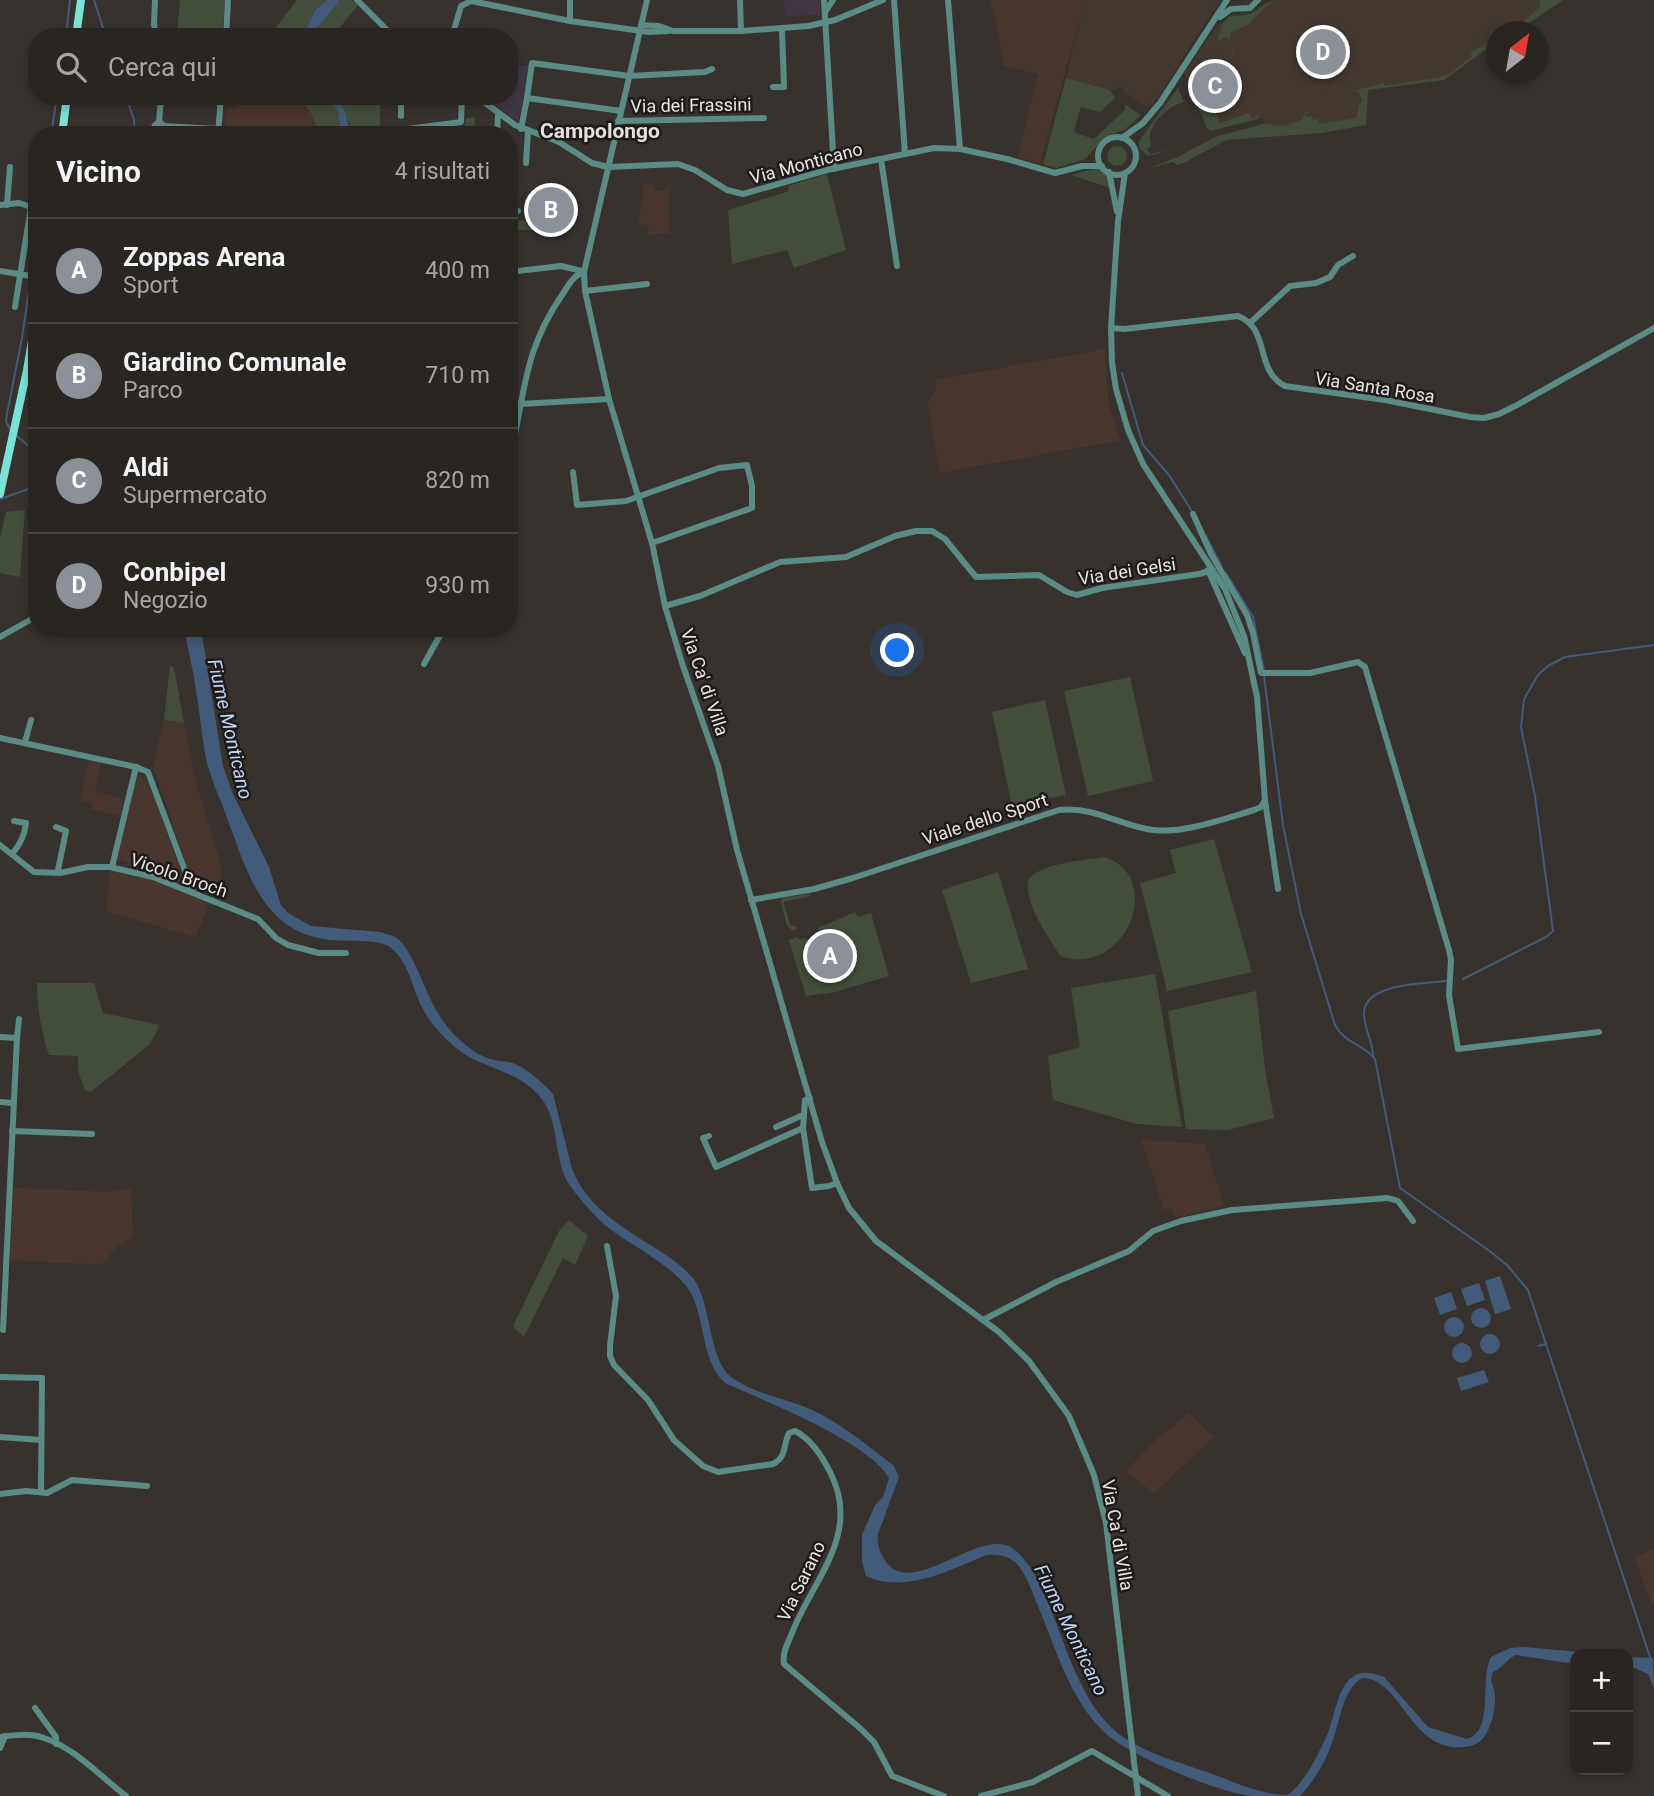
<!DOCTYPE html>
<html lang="it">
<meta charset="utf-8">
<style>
:root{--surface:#292622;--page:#312e2a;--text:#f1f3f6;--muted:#a5a5a5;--line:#454340;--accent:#8c9099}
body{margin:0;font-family:Roboto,sans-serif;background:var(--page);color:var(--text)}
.controls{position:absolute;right:21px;bottom:21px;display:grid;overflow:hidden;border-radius:14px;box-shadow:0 4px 10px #0003}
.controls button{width:63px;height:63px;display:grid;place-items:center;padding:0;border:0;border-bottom:2px solid var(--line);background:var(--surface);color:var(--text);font:35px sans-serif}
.compass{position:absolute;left:1486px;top:21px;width:63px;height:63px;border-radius:50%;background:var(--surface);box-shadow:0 4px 10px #0003;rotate:31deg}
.you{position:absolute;left:898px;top:651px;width:24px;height:24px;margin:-18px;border:5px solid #fff;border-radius:50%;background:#1a73e8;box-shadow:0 0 0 10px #1a73e833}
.badge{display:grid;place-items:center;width:46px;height:46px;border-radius:50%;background:var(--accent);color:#fff;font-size:23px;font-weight:700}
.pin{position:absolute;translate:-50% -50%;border:4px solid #fff;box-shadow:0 2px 7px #0006}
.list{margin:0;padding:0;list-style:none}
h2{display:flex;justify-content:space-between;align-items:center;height:91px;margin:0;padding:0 28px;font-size:30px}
h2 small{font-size:23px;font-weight:400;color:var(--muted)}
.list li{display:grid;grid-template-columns:46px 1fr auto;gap:21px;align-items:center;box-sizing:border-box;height:105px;padding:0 28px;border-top:2px solid var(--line)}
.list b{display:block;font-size:26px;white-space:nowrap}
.list p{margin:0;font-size:23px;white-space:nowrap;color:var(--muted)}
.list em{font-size:23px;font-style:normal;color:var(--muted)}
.icon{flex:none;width:38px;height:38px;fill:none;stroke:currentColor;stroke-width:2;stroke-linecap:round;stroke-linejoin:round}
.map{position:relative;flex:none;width:1654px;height:1796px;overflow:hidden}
.search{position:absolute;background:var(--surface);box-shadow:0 4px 10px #0003;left:28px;top:28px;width:490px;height:77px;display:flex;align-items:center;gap:18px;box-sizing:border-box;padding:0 24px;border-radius:28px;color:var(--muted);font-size:26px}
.panel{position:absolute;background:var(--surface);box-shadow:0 4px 10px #0003;left:28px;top:126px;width:490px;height:511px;border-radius:28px}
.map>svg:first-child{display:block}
.built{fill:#443931}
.industrial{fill:#49362e}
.education{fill:#423645}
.green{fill:#424e3b}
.water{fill:#435b7a}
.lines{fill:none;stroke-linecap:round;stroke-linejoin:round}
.stream{stroke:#435b7a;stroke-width:2}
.minor{stroke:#5b8b85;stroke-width:6}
.major{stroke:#7ae3d6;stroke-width:8}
.labels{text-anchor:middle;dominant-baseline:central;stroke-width:5;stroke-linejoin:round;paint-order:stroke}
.street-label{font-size:18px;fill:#e9e5e2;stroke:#1d1a19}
.water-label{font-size:19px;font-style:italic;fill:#bcd6f6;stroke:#1d1a19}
.quarter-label{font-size:21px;font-weight:bold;fill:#e6dfda;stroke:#1d1a19}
</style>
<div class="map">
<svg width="1654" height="1796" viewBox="0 0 1654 1796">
<rect width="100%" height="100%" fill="#37322e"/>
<g class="built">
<polygon points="1085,0 1220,0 1157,98 1148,107 1124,92 1123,87 1110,90 1066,78"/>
<polygon points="1273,0 1563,0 1516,31 1496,32 1496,42 1444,80 1368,90 1366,125 1321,133 1278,136 1268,136 1263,118 1221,127 1206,108 1201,97 1195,100 1184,73 1220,23 1222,24 1232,15 1251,14"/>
</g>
<g class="industrial">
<polygon points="990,0 1085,0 1040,164 1018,157 1038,74 1003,66 998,30"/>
<polygon points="238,96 294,96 307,105 316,125 317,135 224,135 226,109 237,108"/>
<polygon points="644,184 655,185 655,190 665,191 669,184 670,233 649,235 647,225 638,224"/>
<polygon points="1105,349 1109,406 1121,440 940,473 927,402 936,391 935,380"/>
<polygon points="164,720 184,723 194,775 220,862 222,877 219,894 217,897 195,889 153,767"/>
<polygon points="89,759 101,762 95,791 123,799 121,816 91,809 92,803 80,800"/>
<polygon points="141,775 150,784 185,884 116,859 137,776"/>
<polygon points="111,867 141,875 207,899 208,908 195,937 106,911"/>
<polygon points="1141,1140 1205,1144 1224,1206 1178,1217 1175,1216 1171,1208 1164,1210"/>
<polygon points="13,1188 110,1192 131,1189 133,1237 118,1246 101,1265 10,1260"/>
<polygon points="1189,1413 1214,1437 1154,1493 1126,1472 1150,1445"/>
<polygon points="1654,1549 1654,1610 1634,1557"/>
</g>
<g class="education">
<polygon points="784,0 820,0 820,15 785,16"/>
<polygon points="529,65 523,101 518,121 492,103 493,96 509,96 509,67"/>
</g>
<g class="green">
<polygon points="180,0 225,0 222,37 177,35"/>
<polygon points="297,0 327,0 315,10 303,37 251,37 251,28 274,30"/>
<polygon points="340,0 352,0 358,5 332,37 310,37"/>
<polygon points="1276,0 1265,7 1249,24 1231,33 1229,41 1234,54 1230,55 1233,52 1227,37 1217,41 1222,24 1229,17 1251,14 1268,2"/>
<polygon points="1541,0 1563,0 1520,29 1506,31 1517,26 1515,24 1519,20 1522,23 1541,6 1539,2"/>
<path d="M1496,37V42L1444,80L1368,90L1366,125L1321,133L1226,140L1184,163L1176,165L1174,162L1149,168L1178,157L1215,137L1263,124C1269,123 1273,126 1279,126C1287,126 1295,122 1301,120L1304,114L1313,109L1305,115L1306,117L1311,116L1313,120L1317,118L1319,124L1356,118L1359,104L1363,102L1358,91H1353L1384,83L1385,86L1441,77L1451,73L1472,56L1470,53Z"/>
<polygon points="1066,78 1110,90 1115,98 1100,112 1081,107 1074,130 1078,134 1094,139 1126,109 1124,107 1126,105 1141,115 1124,130 1106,136 1085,159 1056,168 1043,164"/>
<path d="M1178,88L1184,102C1171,105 1152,120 1150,135C1149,139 1151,143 1151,146L1147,149L1150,154L1171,150L1148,156L1139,148V141Z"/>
<path d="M294,96H326L338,110L341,135H317C316,117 308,106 294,96Z"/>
<polygon points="334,96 380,96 380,127 371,128 371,135 351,135 349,122"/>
<polygon points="1201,97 1206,107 1212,105 1220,123 1249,113 1252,119 1257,116 1257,113 1259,116 1257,119 1211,131 1207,128 1195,100"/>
<polygon points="475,117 474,135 447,135 449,129 465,127 466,118"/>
<circle cx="1117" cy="156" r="10"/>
<polygon points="1099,168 1105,172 1111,188 1071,175"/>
<polygon points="827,174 846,250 794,268 787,250 732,264 728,210 789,191 788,186"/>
<polygon points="563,198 557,230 515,230 514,222 527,220 528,225 544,225 541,200"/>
<polygon points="25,510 20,577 0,573 0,538 6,512"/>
<polygon points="170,665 174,668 184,723 164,720"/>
<polygon points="1130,677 1153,781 1088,796 1064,691"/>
<polygon points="1045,700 1066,795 1012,806 992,712"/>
<polygon points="1214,839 1252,972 1167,991 1140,883 1176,873 1170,850"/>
<path d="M1105,857C1167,879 1124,979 1060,956C1048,935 1025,906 1028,881C1038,863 1085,860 1105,857Z"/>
<polygon points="998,872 1028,969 971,983 942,890"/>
<polygon points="809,894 812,896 783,902 791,926 795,926 796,930 792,930 787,926 781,902 783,898"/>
<polygon points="855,912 858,917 871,913 889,976 835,992 806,996 789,940 798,937 799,940 806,938 807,941 820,937 818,928"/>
<polygon points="1155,974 1182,1127 1137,1124 1053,1100 1048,1056 1080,1047 1071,988"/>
<path d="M37,983H94L103,1013L160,1025L150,1044L91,1092L85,1091L78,1071V1056L49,1055C41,1031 37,1007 37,983Z"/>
<polygon points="1256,991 1265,1069 1274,1118 1228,1130 1186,1129 1168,1011"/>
<polygon points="569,1220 588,1236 575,1265 563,1258 524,1337 513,1326 559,1231"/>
</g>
<g class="water">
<polygon points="327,0 340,0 310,37 303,37 315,10"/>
<polygon points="326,96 334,96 345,111 351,135 341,135 338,111"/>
<path d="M184,628H198L202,635L223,766L233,794L269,867L281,905L288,913L311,926L380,932L396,937L403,944C426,977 427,1011 461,1041C470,1049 481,1057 494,1060C501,1062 508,1061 515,1064C529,1070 543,1083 553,1094L572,1169C587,1207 622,1227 655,1248C669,1257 683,1266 693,1278C712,1303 708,1359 731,1377C754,1394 784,1398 810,1409C841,1423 867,1445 894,1466L899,1477L878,1534C877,1544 879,1550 884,1559C908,1600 970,1535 1006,1545C1016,1548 1026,1561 1032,1570C1063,1621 1072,1701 1123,1737C1146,1753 1175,1761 1201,1770C1228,1779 1259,1795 1288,1795C1305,1782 1318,1755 1327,1735C1339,1706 1339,1658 1384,1677L1428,1727L1467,1739C1495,1731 1479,1680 1491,1657L1510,1648L1523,1647L1602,1654H1575V1664L1516,1655C1505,1660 1503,1668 1493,1672C1488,1683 1496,1688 1495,1698C1495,1709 1492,1724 1486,1734C1481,1743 1474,1746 1464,1747C1410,1753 1402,1678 1362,1678C1342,1690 1340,1722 1332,1743C1325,1763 1314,1781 1300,1796C1284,1796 1268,1796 1252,1796C1219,1793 1130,1756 1105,1733C1070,1700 1056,1649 1038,1606C1032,1592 1027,1574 1016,1563C1007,1555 997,1554 986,1555C951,1570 904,1594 866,1576L862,1561V1535L875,1505L883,1497L889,1478C869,1442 765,1401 725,1383C702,1362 705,1322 692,1295C679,1269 634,1247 610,1229C596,1218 582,1202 571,1187C552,1162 561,1122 541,1098C518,1069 483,1070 456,1048C442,1036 427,1020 420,1003C411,983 408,962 391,948C379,938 344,942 329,940C317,938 304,935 294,929C255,907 242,857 227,818C221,800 212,782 207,763C202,740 200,714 196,690C193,670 188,649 184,628Z"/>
<polygon points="1500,1276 1511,1309 1495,1314 1485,1281"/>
<polygon points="1479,1283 1485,1300 1467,1306 1461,1289"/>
<polygon points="1451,1292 1457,1309 1440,1315 1434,1298"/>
<circle cx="1481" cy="1318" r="10"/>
<circle cx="1454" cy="1327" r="10"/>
<circle cx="1490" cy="1344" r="10"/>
<circle cx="1462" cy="1353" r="10"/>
<polygon points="1484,1370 1489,1382 1461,1391 1457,1378"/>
<polygon points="1628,1657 1653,1658 1654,1688 1648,1674 1628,1665"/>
</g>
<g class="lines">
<g class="stream">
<polyline points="94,0 106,37"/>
<polyline points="66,37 70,0"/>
<polyline points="126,96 134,120 135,135"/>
<polyline points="51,135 57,96"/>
<polyline points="1122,373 1143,445 1169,475 1193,513"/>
<polyline points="10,429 6,422 7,414 22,338 37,234"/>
<polyline points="17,436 37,453"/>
<polyline points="0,499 37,486"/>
<polyline points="1206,536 1221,565"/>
<polyline points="1226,573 1253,617 1264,671"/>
<path d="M1264,676L1283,825L1301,914L1335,1025C1345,1044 1364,1044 1375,1059L1400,1188L1491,1252L1507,1265L1528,1290L1651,1660"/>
<polyline points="1463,979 1546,937 1553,931 1535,796 1521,727 1524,699 1538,675 1548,666 1565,657 1654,645"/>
<path d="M1373,1055C1373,1041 1363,1026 1364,1012C1366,983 1424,984 1446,981"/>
<polyline points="1538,1346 1546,1344"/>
</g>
<g class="minor">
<polyline points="155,0 154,24 156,35"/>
<polyline points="357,0 394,37"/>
<polyline points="647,0 584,272 585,291 609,399 652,543 665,606 682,663 718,766 737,850 822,1142 837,1183 849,1208 876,1241 999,1332 1029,1361 1069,1416 1094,1475 1106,1523 1138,1796"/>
<polyline points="740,0 741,31"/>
<polyline points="824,0 834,169"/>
<polyline points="894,0 905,154"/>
<polyline points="948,0 960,149"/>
<polyline points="825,12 833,0"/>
<polyline points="1220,17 1231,9 1250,8 1258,0"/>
<polyline points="570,21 570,0"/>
<polyline points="641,25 659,26 673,31 741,31 808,26 835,20 883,0"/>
<polyline points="226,37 228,0"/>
<polyline points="452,37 461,6 471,1 570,21 649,32 668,31"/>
<polyline points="773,87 784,87 782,29"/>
<polyline points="401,96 401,116"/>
<polyline points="476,96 515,125 559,142 592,163 608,167 678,164 695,170 727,190 743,194 827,170 934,148 960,149 1007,159 1055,173 1082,166 1102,166"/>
<polyline points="621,111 527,98 532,63 629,76 705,72 712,69"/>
<polyline points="618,121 764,118"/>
<polyline points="159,123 161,96"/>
<circle cx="159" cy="128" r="5"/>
<polyline points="163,126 218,129"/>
<polyline points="408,129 461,122 462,96"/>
<polyline points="521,129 527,98"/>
<polyline points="218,135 221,96"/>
<polyline points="497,135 498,114"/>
<circle cx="1117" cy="156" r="19"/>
<polyline points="1122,138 1143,123 1160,103 1227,0"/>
<polyline points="881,159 897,266"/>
<polyline points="526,163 528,131"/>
<polyline points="1109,172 1117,212"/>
<polyline points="1125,173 1118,221 1111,328 1112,363 1116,389 1128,430 1143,464 1225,589 1244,636 1257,697 1265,800 1278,889"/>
<polyline points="0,205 19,203 31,207 15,307"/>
<polyline points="7,205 10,167"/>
<polyline points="509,210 518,211"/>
<polyline points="0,271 37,277"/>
<polyline points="509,272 561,266 582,271"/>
<polyline points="585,291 647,284"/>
<polyline points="1251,322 1290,286 1316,283 1330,277 1338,265 1353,256"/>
<path d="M1111,328L1124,329L1238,316C1271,329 1254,370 1285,386L1385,400L1470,417L1484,418L1499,414L1517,405L1654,328"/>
<polyline points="520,404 609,399"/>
<path d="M509,462C525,397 522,353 562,295C568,286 573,275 584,272"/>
<polyline points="573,472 577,505 626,501 719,468 747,465 752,486 752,508 652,543"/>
<polyline points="1193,514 1211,554 1247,615 1253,633 1261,673 1310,673 1358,662 1365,667 1449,950 1451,960 1449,995 1458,1049 1599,1032"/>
<polyline points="1208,570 1245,653"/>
<polyline points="665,606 700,596 780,562 846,557 895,536 916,531 932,531 945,539 976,577 1039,575 1067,592 1077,595 1102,588 1199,574 1213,570"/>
<polyline points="0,637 37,616"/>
<polyline points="424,664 444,628"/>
<polyline points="0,738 136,767 148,772 193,892"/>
<polyline points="25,742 31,720"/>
<polyline points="56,827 66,831 58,870 60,873"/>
<polyline points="0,845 34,872 60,873 88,867 110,867 153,877 258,919 276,938 288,945 319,953 346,953"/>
<path d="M12,854C20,845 25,834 26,823L14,821"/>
<polyline points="112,867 136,767"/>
<path d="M751,900L814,889L853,878L1059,810C1094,806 1120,826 1153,830C1183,834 1226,818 1254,810L1261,807L1265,800"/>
<polyline points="0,1037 17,1038 19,1019"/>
<polyline points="810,1098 805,1100 803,1128 812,1188 829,1186 837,1183"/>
<polyline points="0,1102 12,1103"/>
<polyline points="776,1127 803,1115"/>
<polyline points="12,1131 92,1134"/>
<polyline points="709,1136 703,1138 716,1167 803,1128"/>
<path d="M607,1246L616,1296L610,1346V1356L614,1365L648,1400L674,1440L703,1466L718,1472L773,1464C787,1457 783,1445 789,1433L795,1431C811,1439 822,1456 830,1472C862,1534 813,1579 792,1633C788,1643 782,1653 784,1664L861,1729L874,1742L892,1776L944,1796"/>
<polyline points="983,1320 1056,1282 1129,1251 1153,1231 1181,1221 1232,1210 1388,1198 1398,1201 1413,1221"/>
<polyline points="3,1330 17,1038"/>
<polyline points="0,1377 42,1378 41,1492"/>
<polyline points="0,1437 41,1440"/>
<polyline points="0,1494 26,1491 47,1493 72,1480 147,1486"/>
<polyline points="35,1708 56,1737 56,1744"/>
<path d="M0,1737C14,1735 30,1733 44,1738C75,1748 101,1777 126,1796"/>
<polyline points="0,1748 5,1736"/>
<polyline points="981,1796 1033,1782 1092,1751 1168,1796"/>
</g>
<g class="major">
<polyline points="76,37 81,0"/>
<polyline points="62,135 67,96"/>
<polyline points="0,494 27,370 37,312"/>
</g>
</g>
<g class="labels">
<g class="street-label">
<text transform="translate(691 105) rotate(-1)">Via dei Frassini</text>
<text transform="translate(806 163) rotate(-15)">Via Monticano</text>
<text transform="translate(1375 387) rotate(9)">Via Santa Rosa</text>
<text transform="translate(1127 571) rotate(-9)">Via dei Gelsi</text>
<text transform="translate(705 682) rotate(71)">Via Ca' di Villa</text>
<text transform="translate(985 819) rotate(-18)">Viale dello Sport</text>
<text transform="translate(179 875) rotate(19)">Vicolo Broch</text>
<text transform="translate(1118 1535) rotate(80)">Via Ca' di Villa</text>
<text transform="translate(801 1581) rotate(-64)">Via Sarano</text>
</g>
<g class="water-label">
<text transform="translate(230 729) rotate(77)">Fiume Monticano</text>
<text transform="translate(1071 1630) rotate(64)">Fiume Monticano</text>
</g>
<g class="quarter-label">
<text x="600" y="131">Campolongo</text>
</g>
</g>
</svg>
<div class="controls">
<button>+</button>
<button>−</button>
</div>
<svg class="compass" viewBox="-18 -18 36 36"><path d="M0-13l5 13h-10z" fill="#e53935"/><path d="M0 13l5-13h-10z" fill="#a5a5a5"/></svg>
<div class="you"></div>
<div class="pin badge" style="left:830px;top:956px">A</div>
<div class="pin badge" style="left:551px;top:210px">B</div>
<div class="pin badge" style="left:1215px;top:86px">C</div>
<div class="pin badge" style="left:1323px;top:52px">D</div>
<div class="search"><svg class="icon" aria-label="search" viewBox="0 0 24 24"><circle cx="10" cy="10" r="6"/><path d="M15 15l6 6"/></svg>Cerca qui</div>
<section class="panel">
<h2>Vicino<small>4 risultati</small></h2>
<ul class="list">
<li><span class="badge">A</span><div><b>Zoppas Arena</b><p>Sport</p></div><em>400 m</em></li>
<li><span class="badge">B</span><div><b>Giardino Comunale</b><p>Parco</p></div><em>710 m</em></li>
<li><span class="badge">C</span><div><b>Aldi</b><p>Supermercato</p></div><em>820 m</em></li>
<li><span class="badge">D</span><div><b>Conbipel</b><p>Negozio</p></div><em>930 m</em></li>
</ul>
</section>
</div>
